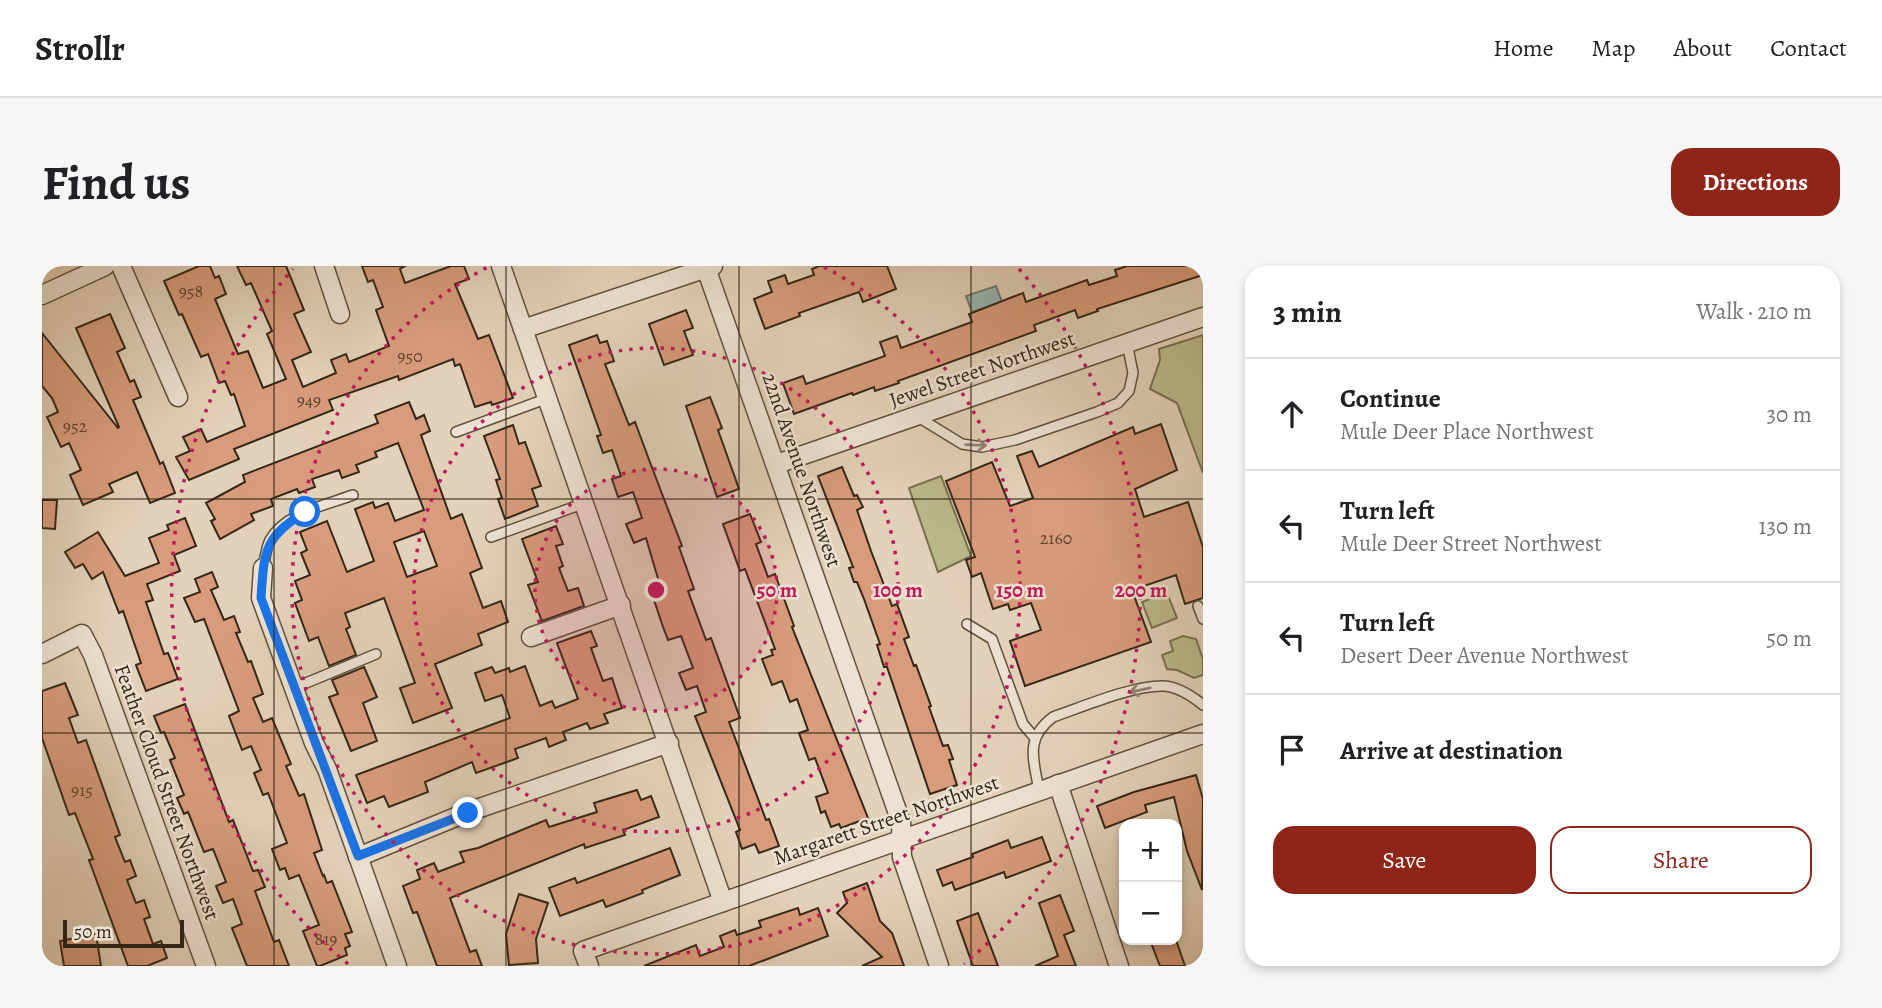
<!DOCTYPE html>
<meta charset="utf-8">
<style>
:root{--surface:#fff;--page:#f6f6f6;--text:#202124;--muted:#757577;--line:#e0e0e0;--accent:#8f2418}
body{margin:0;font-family:Alegreya,serif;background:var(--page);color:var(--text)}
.controls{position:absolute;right:21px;bottom:21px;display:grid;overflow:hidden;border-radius:14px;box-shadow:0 4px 10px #0003}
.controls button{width:63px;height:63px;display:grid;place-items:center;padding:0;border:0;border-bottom:2px solid var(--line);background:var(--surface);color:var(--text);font:35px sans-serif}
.scale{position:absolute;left:21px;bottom:18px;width:121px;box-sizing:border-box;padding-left:7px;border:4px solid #352715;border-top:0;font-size:19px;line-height:24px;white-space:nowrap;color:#352715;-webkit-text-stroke:5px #ede2d2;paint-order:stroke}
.stop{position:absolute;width:21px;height:21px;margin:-16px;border:5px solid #1a73e8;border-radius:50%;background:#fff}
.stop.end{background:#1a73e8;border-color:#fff;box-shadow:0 2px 7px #0008}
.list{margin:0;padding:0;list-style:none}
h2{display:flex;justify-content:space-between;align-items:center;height:91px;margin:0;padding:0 28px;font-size:30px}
h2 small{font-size:23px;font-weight:400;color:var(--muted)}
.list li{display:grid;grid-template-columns:46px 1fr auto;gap:21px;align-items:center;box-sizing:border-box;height:112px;padding:0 28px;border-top:2px solid var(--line)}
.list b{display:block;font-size:26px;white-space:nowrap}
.list p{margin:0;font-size:23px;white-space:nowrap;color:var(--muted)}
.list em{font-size:23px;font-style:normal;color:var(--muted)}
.actions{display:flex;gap:14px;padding:21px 28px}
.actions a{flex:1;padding:16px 0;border:2px solid var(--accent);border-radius:21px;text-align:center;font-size:24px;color:var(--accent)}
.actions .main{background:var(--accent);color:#fff}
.icon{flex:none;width:38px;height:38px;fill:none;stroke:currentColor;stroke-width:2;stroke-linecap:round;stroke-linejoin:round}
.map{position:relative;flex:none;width:1161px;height:700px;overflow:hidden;border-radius:21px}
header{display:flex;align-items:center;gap:42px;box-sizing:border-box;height:98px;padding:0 35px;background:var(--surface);border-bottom:2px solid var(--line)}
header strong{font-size:33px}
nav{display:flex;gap:38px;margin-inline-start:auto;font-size:24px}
.intro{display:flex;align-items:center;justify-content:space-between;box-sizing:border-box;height:168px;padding:0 42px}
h1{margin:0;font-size:49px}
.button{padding:18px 32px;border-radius:21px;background:var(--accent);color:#fff;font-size:24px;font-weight:700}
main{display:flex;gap:42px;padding:0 42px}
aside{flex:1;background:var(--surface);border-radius:21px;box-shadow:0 4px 10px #0003}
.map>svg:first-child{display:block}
.green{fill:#bbba8b;stroke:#787050;stroke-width:2}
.water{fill:#96b6b4;stroke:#6f7d74;stroke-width:2}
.building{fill:#d89c7c;stroke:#352715;stroke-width:2;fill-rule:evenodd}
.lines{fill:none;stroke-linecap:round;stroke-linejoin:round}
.service-casing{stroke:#60523e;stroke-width:12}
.minor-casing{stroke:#60523e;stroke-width:21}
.service{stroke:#ede2d2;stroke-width:9}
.minor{stroke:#ede2d2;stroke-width:18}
.oneway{stroke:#918474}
.route{stroke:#1a73e8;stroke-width:9}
.grid{fill:none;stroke:#352715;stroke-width:2;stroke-opacity:0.55}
.ring{fill:none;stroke:#c2185b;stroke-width:3.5;stroke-dasharray:3.5 7}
.labels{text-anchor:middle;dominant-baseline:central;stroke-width:5;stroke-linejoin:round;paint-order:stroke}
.number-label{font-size:18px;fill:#5e442f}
.street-label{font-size:21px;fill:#352715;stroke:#ede2d2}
.centre{fill:#c2185b;stroke:#ede2d2;stroke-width:3.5}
.ring-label{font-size:21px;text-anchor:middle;font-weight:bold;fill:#c2185b;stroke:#ede2d2;stroke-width:5;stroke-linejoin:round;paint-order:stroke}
</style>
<header>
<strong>Strollr</strong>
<nav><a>Home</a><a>Map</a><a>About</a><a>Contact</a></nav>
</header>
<div class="intro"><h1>Find us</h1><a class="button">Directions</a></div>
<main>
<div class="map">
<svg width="1161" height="700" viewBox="0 0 1161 700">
<rect width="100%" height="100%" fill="#e3d2ba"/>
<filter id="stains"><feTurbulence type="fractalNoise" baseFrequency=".00286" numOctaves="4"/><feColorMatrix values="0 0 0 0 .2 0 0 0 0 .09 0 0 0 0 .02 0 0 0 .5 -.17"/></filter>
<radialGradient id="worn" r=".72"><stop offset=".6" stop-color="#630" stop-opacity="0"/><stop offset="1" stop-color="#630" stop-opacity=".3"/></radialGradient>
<g class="green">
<polygon points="1161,69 1161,207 1135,137 1108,123 1118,94 1117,83"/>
<polygon points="899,210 929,290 896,306 867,222"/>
<polygon points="1125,327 1135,352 1110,362 1100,336"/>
<polygon points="1141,370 1154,373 1161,393 1161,409 1152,412 1135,404 1125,403 1120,389 1131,385 1128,375"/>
</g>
<polygon class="water" points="954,20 960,36 930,46 924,30"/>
<g class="building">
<polygon points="157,0 168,0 173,12 177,10 184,28 173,33 196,88 206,85 221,122 244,113 225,68 230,65 209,17 204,19 195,0 244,0 262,44 252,48 269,86 250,94 261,121 294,107 289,94 304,88 307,96 347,80 334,44 341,41 331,14 326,16 320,0 363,0 358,3 363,17 409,0 422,0 427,13 413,18 436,73 447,69 471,132 450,139 449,136 433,141 418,98 413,100 411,93 357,114 356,110 287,134 291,144 192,183 197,193 147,214 134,191 148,185 141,171 159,163 165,176 203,160 192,128 189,129 183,115 177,117 166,88 159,91 140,48 137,49 122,15"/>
<polygon points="777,0 845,0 854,23 821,36 817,26 757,47 758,50 723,63 712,33 730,26 726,15 743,9 746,18 772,9 770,3"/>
<polygon points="1085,0 1161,0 1161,9 1055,43 1056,45 1036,52 1033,44 992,59 994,65 856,115 857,117 833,125 832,121 811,129 810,127 752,148 741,117 761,110 764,118 843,90 838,76 855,70 859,82 930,56 927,48 981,27 984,36 1045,14 1047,19 1075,10 1073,4"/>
<polygon points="644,44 651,62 642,65 651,89 622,99 607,58"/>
<polygon points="68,48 83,82 75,86 88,116 92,114 99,131 91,134 118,198 121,196 133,227 108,237 95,206 67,218 71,226 41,239 28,209 39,204 27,177 19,181 5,151 16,146 10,132 0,120 0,67 76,162 77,161 34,62"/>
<polygon points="555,69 558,77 565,75 572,95 563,98 587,159 593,156 609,199 640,280 637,281 652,323 646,325 664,374 669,372 698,452 687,456 724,554 727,553 737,580 717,587 713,578 700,583 694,566 698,564 653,450 664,446 655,420 644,424 637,407 651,402 639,370 626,374 620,358 607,319 617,316 604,272 592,277 584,258 600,252 591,226 576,231 570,213 579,210 570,184 561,187 555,170 559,169 527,79"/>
<polygon points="668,131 680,162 676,164 697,223 675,231 644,140"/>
<path d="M367,136L374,153L382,149L388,165L379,169L409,253L420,248L440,302L428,307L441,342L459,335L466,356L436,368L440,379L393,398L410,442L371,457L358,422L373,417L342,332L303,347L308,361L304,363L314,389L287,400L276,371L267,375L253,337L260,334L253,315L268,309L259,287L265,284L258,266L285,255L305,306L332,295L313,243L331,236L333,242L346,237L353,255L382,244L356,177L333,186L335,191L314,199L317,206L300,212L297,204L270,213L273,221L257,227L255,223L229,233L231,240L209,248L212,254L178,273L169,255L173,253L164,237L203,216L201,209L336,157L333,149ZM382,265L395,300L365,311L352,276Z"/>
<polygon points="1119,158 1135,204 1093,223 1102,251 1146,236 1161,281 1161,332 1143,338 1134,309 1090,324 1109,376 983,420 968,375 999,364 989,337 968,344 966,338 951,343 939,307 930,311 924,294 933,291 904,215 950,196 968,240 991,232 975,190 990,185 997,201 1091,161 1093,168"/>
<polygon points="471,159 477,178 483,176 499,220 490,223 496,240 463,253 456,233 460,232 454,214 458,213 442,170"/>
<polygon points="800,201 812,230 815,229 821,241 815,244 829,285 850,340 855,338 867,371 862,373 872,400 874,399 889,440 887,441 901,480 906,479 911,493 907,494 915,519 888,528 845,401 842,401 835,379 838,378 822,333 815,316 812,316 807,302 811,301 776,210"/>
<polygon points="0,234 15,234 13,263 0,262"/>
<polygon points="708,248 719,276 714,278 726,311 733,308 752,360 750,361 826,552 799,562 797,558 789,561 783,545 779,547 774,531 786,527 773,492 767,494 757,467 766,464 755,433 748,436 740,415 730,419 720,393 731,389 729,384 733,383 703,303 698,305 681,258"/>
<polygon points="143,252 154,280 132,289 138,305 105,318 111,334 104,336 122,388 126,387 136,413 104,425 94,399 99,397 81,345 77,347 61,306 50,313 41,298 33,302 23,286 56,266 83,310 117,297 107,272 127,264 125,259"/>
<polygon points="514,260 521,278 514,280 521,300 517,302 526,325 536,322 542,340 500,355 486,319 496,316 480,273"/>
<polygon points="170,306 176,321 169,324 182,354 192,350 198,366 194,367 206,396 209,395 221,428 211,432 221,456 230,452 249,498 244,500 257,530 262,528 280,584 272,587 281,610 282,609 285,617 290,615 310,666 303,668 308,680 303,682 305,689 278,700 275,700 261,665 277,659 257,609 247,613 243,602 238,604 230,583 245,577 226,527 221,529 212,507 219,504 209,480 200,484 187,450 197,445 162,353 153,356 142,332 158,326 153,313"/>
<polygon points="549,365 555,380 549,382 561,415 570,412 580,442 562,448 566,457 548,463 545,457 521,466 524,474 507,481 504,472 473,483 476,492 434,507 430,496 383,516 386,526 347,541 342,530 325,537 314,509 468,452 460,429 443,435 433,407 450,401 453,407 467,402 468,406 483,400 498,440 510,435 513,442 536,433 515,377"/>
<polygon points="322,401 335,431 321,437 335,475 309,485 287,431 296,428 290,414"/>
<polygon points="23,417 36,449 27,452 36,477 44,474 78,569 73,571 83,596 88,594 94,610 85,614 94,637 102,634 108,651 102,653 111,678 119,675 125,692 105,700 86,700 47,594 51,593 33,547 27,549 0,472 0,425"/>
<polygon points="143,438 187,556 191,554 211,605 216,604 223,621 213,625 232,676 237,674 247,700 205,700 190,662 200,658 191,633 181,637 174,620 184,616 171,583 162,586 146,546 142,548 135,532 142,529 128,494 133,492 122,466 119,467 112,450"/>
<polygon points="1154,509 1161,533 1160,624 1145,585 1132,531 1103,539 1105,546 1063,562 1055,540 1092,526"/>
<polygon points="595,524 599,534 609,530 617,551 581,564 583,569 543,582 542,578 408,632 428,686 434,684 440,700 395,700 375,646 371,647 361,620 378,613 375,604 392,597 396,606 422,596 418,586 436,582 504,554 507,561 555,546 552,537"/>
<polygon points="1000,571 1009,595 964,612 962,606 913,624 910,616 901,620 895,604 931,591 930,588 966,574 969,582"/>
<polygon points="628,582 638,609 600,624 601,627 564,641 561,634 518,650 507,622 533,612 535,617"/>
<polygon points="825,617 838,655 850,667 862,700 820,700 840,691 795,647 805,637 801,626"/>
<polygon points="477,628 506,637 494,673 496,697 467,699 464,668"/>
<polygon points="1018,629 1032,665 1022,669 1034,700 993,700 1016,690 997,637"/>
<polygon points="756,642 758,649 776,642 786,670 707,700 602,700 654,679 658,690 682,681 678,670 693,664 695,669 719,661 717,655"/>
<polygon points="936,647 956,700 931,700 915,655"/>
<polygon points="54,668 59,700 22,700 18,675"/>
<polygon points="1108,674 1134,674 1143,700 1118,700"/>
</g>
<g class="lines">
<defs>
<g id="service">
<polyline points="876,151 920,178 940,181 973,174 1055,146 1076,137 1087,125 1091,107 1085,77"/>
<polyline points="414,166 506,132"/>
<polyline points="449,271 543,237"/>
<path d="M221,302C223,293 224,282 228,274C243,247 284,239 311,229"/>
<polyline points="1156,340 1161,353"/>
<polyline points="925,358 950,373 981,458 992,471"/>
<polyline points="252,422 334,388"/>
<path d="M997,525C992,494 982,473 1011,451C1040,441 1091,419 1122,420C1136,421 1150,430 1161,439"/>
</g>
<g id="minor">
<polyline points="79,0 136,131"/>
<polyline points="282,0 298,48"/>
<polyline points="459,0 681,636"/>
<polyline points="664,2 859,556 860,591 897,700"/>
<polyline points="0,29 63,0"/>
<polyline points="481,63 671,0"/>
<polyline points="735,198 1161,51"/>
<polyline points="221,302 219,332 272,477 285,503 355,700"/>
<polyline points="489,371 579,339"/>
<polyline points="0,388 40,368 51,389 164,700"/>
<polyline points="1016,518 1077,700"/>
<polyline points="316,591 426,546 627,477"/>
<polyline points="547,700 541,685 1161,468"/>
</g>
</defs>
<use href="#service" class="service-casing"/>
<use href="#minor" class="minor-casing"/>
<use href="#service" class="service"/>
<use href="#minor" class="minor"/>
</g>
<defs><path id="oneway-shaft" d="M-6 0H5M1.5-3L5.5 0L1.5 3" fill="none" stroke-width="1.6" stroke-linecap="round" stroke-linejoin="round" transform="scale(1.75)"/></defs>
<g class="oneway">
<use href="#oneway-shaft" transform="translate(934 179) rotate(2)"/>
<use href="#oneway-shaft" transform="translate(1098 424) rotate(168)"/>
</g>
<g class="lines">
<path class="route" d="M263,246C222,271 222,286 219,332L316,590L426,547"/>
</g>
<path class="grid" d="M232,0V700M464,0V700M697,0V700M929,0V700M0,233H1161M0,467H1161"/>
<circle cx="614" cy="324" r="121" fill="#c2185b" fill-opacity=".12"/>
<g class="ring">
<circle cx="614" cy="324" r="121"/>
<circle cx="614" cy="324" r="242"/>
<path d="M782 1A364 364 0 1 1 446 1"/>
<path d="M306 698A485 485 0 0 1 251 3M977 3A485 485 0 0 1 922 698"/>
</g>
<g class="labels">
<g class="number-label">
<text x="149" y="25">958</text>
<text x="368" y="90">950</text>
<text x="267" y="134">949</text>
<text x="33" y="160">952</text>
<text x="1014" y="272">2160</text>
<text x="40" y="524">915</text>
<text x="284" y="673">819</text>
</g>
<g class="street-label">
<text transform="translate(940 103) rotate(-19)">Jewel Street Northwest</text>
<text transform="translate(760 204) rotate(71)">22nd Avenue Northwest</text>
<text transform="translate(125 526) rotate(70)">Feather Cloud Street Northwest</text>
<text transform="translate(844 554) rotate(-19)">Margarett Street Northwest</text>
</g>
</g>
<circle cx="614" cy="324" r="10" class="centre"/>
<g class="ring-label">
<text x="735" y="331">50 m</text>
<text x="856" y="331">100 m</text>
<text x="978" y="331">150 m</text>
<text x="1099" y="331">200 m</text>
</g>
<rect width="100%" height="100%" filter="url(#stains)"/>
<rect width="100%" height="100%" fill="url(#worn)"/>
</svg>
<div class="controls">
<button>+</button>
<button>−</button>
</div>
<div class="scale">50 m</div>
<div class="stop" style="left:263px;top:246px"></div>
<div class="stop end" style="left:426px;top:547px"></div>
</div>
<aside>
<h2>3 min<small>Walk · 210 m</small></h2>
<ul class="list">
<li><svg class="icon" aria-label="ahead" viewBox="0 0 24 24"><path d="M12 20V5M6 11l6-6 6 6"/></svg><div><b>Continue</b><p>Mule Deer Place Northwest</p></div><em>30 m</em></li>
<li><svg class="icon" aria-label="left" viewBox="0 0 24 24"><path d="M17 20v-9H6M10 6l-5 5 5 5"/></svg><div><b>Turn left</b><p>Mule Deer Street Northwest</p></div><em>130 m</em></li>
<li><svg class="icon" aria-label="left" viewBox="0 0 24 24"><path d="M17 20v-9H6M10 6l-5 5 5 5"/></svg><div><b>Turn left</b><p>Desert Deer Avenue Northwest</p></div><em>50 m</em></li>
<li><svg class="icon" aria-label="arrive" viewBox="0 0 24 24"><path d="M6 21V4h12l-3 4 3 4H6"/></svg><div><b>Arrive at destination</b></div></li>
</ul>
<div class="actions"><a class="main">Save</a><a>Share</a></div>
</aside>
</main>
